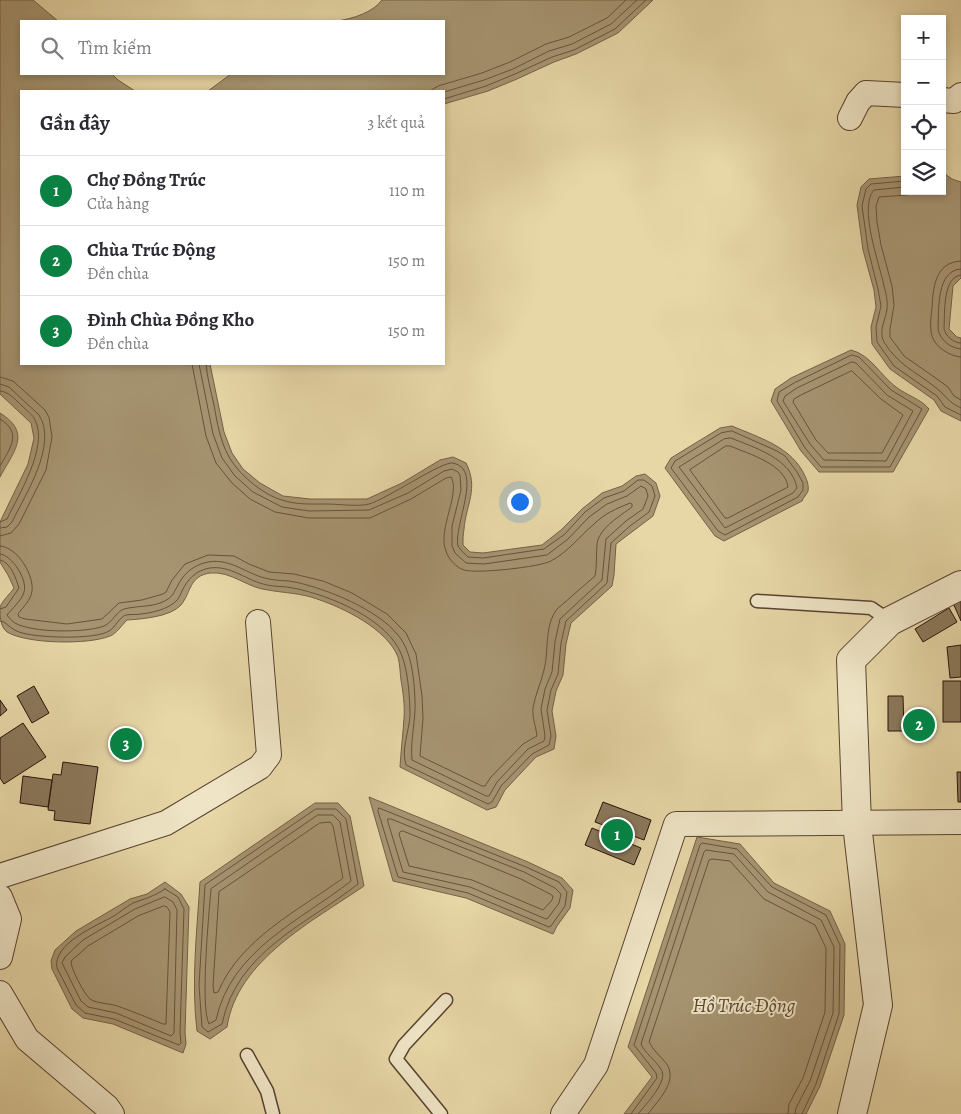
<!DOCTYPE html>
<html lang="vi">
<meta charset="utf-8">
<style>
:root{--surface:#fff;--page:#f2f2f3;--text:#2b2b33;--muted:#7c7c81;--line:#e1e1e2;--accent:#0b8043}
body{margin:0;font-family:Alegreya,serif;background:var(--page);color:var(--text)}
.controls{position:absolute;right:15px;top:15px;display:grid;overflow:hidden;border-radius:0px;box-shadow:0 2px 8px #0003}
.controls button{width:45px;height:45px;display:grid;place-items:center;padding:0;border:0;border-bottom:1px solid var(--line);background:var(--surface);color:var(--text);font:25px sans-serif}
.you{position:absolute;left:519px;top:501px;width:18px;height:18px;margin:-12px;border:4px solid #fff;border-radius:50%;background:#1a73e8;box-shadow:0 0 0 8px #1a73e833}
.badge{display:grid;place-items:center;width:32px;height:32px;border-radius:50%;background:var(--accent);color:#fff;font-size:16px;font-weight:700}
.pin{position:absolute;translate:-50% -50%;border:2px solid #fff;box-shadow:0 1px 5px #0006}
.list{margin:0;padding:0;list-style:none}
h2{display:flex;justify-content:space-between;align-items:center;height:65px;margin:0;padding:0 20px;font-size:21px}
h2 small{font-size:16px;font-weight:400;color:var(--muted)}
.list li{display:grid;grid-template-columns:32px 1fr auto;gap:15px;align-items:center;box-sizing:border-box;height:70px;padding:0 20px;border-top:1px solid var(--line)}
.list b{display:block;font-size:19px;white-space:nowrap}
.list p{margin:0;font-size:16px;white-space:nowrap;color:var(--muted)}
.list em{font-size:16px;font-style:normal;color:var(--muted)}
.icon{flex:none;width:28px;height:28px;fill:none;stroke:currentColor;stroke-width:2;stroke-linecap:round;stroke-linejoin:round}
.map{position:relative;flex:none;width:961px;height:1114px;overflow:hidden}
.search{position:absolute;background:var(--surface);box-shadow:0 2px 8px #0003;left:20px;top:20px;width:425px;height:55px;display:flex;align-items:center;gap:12px;box-sizing:border-box;padding:0 18px;border-radius:0px;color:var(--muted);font-size:19px}
.panel{position:absolute;background:var(--surface);box-shadow:0 2px 8px #0003;left:20px;top:90px;width:425px;height:275px;border-radius:0px}
.map>svg:first-child{display:block}
.water{fill:#a69471;stroke:#746047}
.lines{fill:none;stroke-linecap:round;stroke-linejoin:round}
.shore{stroke:#67523c;stroke-width:1}
.building{fill:#8b785b;stroke:#281108}
.service-casing{stroke:#584230;stroke-width:15}
.minor-casing{stroke:#584230;stroke-width:26}
.tertiary-casing{stroke:#584230;stroke-width:30}
.service{stroke:#efe5c6;stroke-width:12}
.minor{stroke:#efe5c6;stroke-width:24}
.tertiary{stroke:#efe5c6;stroke-width:28}
.labels{text-anchor:middle;dominant-baseline:central;stroke-width:4;stroke-linejoin:round;paint-order:stroke}
.water-label{font-size:20px;font-style:italic;fill:#5a4532;stroke:#efe5c6}
</style>
<div class="map">
<svg width="961" height="1114" viewBox="0 0 961 1114">
<rect width="100%" height="100%" fill="#e7d7a7"/>
<filter id="stains"><feTurbulence type="fractalNoise" baseFrequency=".004" numOctaves="4"/><feColorMatrix values="0 0 0 0 .2 0 0 0 0 .09 0 0 0 0 .02 0 0 0 .5 -.17"/></filter>
<radialGradient id="worn" r=".72"><stop offset=".6" stop-color="#630" stop-opacity="0"/><stop offset="1" stop-color="#630" stop-opacity=".3"/></radialGradient>
<g class="water">
<path d="M0,0H33L58,21H21V74H112L118,80L135,91H21V364H210L224,432L232,453L243,469L260,483L283,496L310,499H367L402,483L440,460L453,457L466,463C479,489 466,504 464,529C463,534 463,539 463,545L470,552L483,553L542,545L561,530L582,509L602,493L622,486L636,476L645,474L656,483L660,496L653,516L616,544L614,575L612,586L571,623L566,644L563,675L556,691L552,711L556,736L554,749L536,757L505,790L496,807L487,810L400,767C401,750 403,734 404,718C405,705 403,692 401,680C400,673 400,664 398,657C387,629 344,608 317,599C301,593 284,593 268,590C247,588 232,571 210,573C189,576 191,593 181,605C170,617 142,619 127,620C122,625 116,634 110,636C88,645 27,644 7,632C0,627 0,615 0,607C2,601 10,594 14,588L8,575L0,562V522L28,464L34,438L31,423L0,394Z"/>
<path d="M382,0H653L618,33L576,54L554,62L517,79L488,91L444,104V91H208L231,74H444V21H338C354,18 372,13 382,0Z"/>
<polygon points="942,172 952,179 961,182 961,278 953,286 949,329 957,337 961,338 961,421 941,411 934,400 890,369 872,344 871,327 876,307 874,290 863,250 857,205 861,187 869,179 905,176 905,191 942,191"/>
<path d="M851,350C871,355 880,375 896,387C906,395 921,399 929,409L893,472H819L801,451L771,401L775,389L791,378Z"/>
<path d="M0,413C32,433 14,451 0,477Z"/>
<path d="M732,426C760,438 792,447 805,476C807,480 809,486 808,491C807,494 803,498 802,501L724,541L715,536L665,468L671,458L720,428Z"/>
<polygon points="369,797 528,862 562,878 573,890 570,908 557,926 553,934 466,898 393,881"/>
<path d="M315,803H338L350,816L364,886C313,921 237,960 227,1027L210,1039L197,1031C191,982 197,931 200,882Z"/>
<polygon points="697,837 740,844 774,883 830,911 845,944 844,1015 820,1086 806,1114 624,1114 652,1077 628,1047"/>
<polygon points="165,882 181,894 189,907 185,1032 186,1044 183,1053 113,1024 83,1018 72,1009 52,969 51,961 55,950 76,931 130,899 147,894"/>
</g>
<g class="lines">
<g class="shore">
<polyline points="430,91 438,86 482,73 510,62 546,44 569,37 607,18 626,0"/>
<polyline points="444,92 484,80 513,69 549,51 572,44 611,24 637,0"/>
<polyline points="444,99 486,86 515,74 552,57 574,50 615,29 646,0"/>
<polyline points="905,181 871,184 866,189 862,206 868,249 878,289 881,306 876,327 877,342 894,366 937,396 945,407 961,415"/>
<path d="M905,187L874,190C858,207 880,265 884,286C886,293 888,302 887,309C886,319 878,331 884,342C897,364 916,372 935,387C947,396 946,401 961,408"/>
<polyline points="915,191 907,195 879,197 876,206 877,222 881,245 892,286 894,305 890,329 890,337 904,356 937,379 948,387 954,396 961,400"/>
<path d="M961,261C935,262 933,288 932,308C931,316 930,324 931,331C932,345 948,356 961,357"/>
<path d="M961,269C936,270 939,310 938,329C940,340 950,348 961,349"/>
<path d="M961,275C942,277 945,314 944,329C946,336 953,343 961,343"/>
<polygon points="852,355 859,357 891,390 922,409 890,467 821,467 805,448 777,401 779,392 794,383"/>
<polygon points="852,362 856,363 887,395 913,411 886,461 824,460 810,444 783,401 785,396 797,388"/>
<polygon points="852,371 881,399 903,415 882,453 828,453 816,440 793,402 794,399 801,395"/>
<polyline points="0,377 13,381 45,410 49,417 52,437 46,470 19,524 11,533 0,536"/>
<path d="M0,384L9,387L39,415C58,445 25,495 12,522L7,527L0,528"/>
<path d="M0,391C8,391 16,400 22,406C26,410 33,415 35,420C49,446 18,496 7,519L0,522"/>
<path d="M0,419C23,433 10,448 0,466"/>
<polygon points="732,431 777,451 785,456 797,472 803,483 803,490 798,497 725,535 718,531 671,468 675,461 721,433"/>
<path d="M731,438C755,448 791,458 797,488L793,493L725,528L679,467L724,439Z"/>
<path d="M726,446H730C749,454 785,464 788,487L728,518H725L690,470Z"/>
<path d="M0,546C17,547 34,574 32,591C31,600 23,607 18,614L19,617L25,619L67,624L102,619L119,603L142,600L163,594L166,592L172,580L185,564L208,555L234,556L249,564L269,572L294,574L323,581L352,593L387,614L406,633L416,654L422,696L423,718L420,756L482,786H485L491,777L523,744L537,736C536,727 532,717 533,708C535,695 541,683 544,670C549,651 544,626 557,609L595,576C597,566 596,554 597,544C599,528 620,516 632,507V504L630,503C616,509 605,513 594,524C580,536 568,552 551,561C540,567 476,574 464,570C457,568 448,559 446,551C437,530 461,493 451,477L446,478L411,499L370,518H309L275,512L250,499L232,483L216,463L206,436L192,364"/>
<path d="M0,554C12,555 28,580 24,592C22,600 12,609 7,615C9,618 12,621 15,623C32,633 86,633 104,626C112,623 116,612 124,609C139,605 155,608 168,599C173,596 174,592 177,587C183,574 193,565 208,562C232,558 247,575 269,579C277,581 286,580 295,582C327,589 377,609 398,635C412,652 414,679 415,700C416,720 410,740 412,760L486,796H489L497,782L528,749L544,741L545,736L541,709L545,689L552,672L555,642L560,619L602,580L606,539L626,521L643,509L648,496L646,489L641,486L627,496L607,504L589,517L568,539L547,555L484,564L466,563L455,553L452,546V526L461,490L460,475L458,472L452,469L444,471L408,493L369,510L309,511L282,507L253,492L235,476L222,458L213,434L199,364"/>
<path d="M0,560C11,562 16,579 19,588L6,607L0,609"/>
<path d="M0,621L4,622C9,626 13,630 19,632C35,638 95,640 109,631C116,627 119,617 126,615C130,614 136,615 141,614C151,613 169,609 176,601C179,599 180,595 182,591C187,580 196,570 210,568C231,565 247,581 267,585C275,587 285,586 293,588C329,595 389,619 402,656C408,671 410,699 410,716C409,731 401,750 406,765L488,804L492,802L501,786L532,754L549,745L551,736L547,710L551,690L558,674L561,643L566,621L607,583L611,543L630,526L649,512L655,496L652,486L644,480H638L624,491L604,498L585,512L565,534L544,549L483,558L468,557C465,554 460,550 458,546C453,526 484,469 453,463C442,461 387,499 369,504C358,507 339,504 327,504C313,504 296,505 282,500C263,495 237,473 228,455C220,440 217,422 214,405C211,391 207,377 206,364"/>
<polygon points="379,808 526,867 559,882 567,892 565,906 551,926 549,927 468,893 398,877 378,811"/>
<path d="M316,809H336L346,819L358,884C306,925 237,951 222,1024L208,1032L202,1027L199,985L205,885Z"/>
<path d="M318,815H333L340,822L351,881C300,921 231,950 216,1020L209,1024C200,1006 209,913 211,889Z"/>
<polygon points="388,819 391,819 524,872 555,888 561,894 559,903 548,918 546,919 470,887 403,872 388,822"/>
<path d="M320,823L330,822L333,826L343,878C298,911 241,938 218,992L214,993L213,986L219,892Z"/>
<polygon points="403,831 521,879 550,894 553,896 552,900 543,910 472,880 409,866 399,834 400,832"/>
<path d="M165,889L178,897L184,909L180,1032L181,1043L179,1045L114,1019L85,1013L76,1005L57,968C52,944 96,926 114,916C120,912 126,907 133,903C144,899 155,896 165,889Z"/>
<polygon points="165,897 173,902 177,910 174,1033 171,1036 116,1013 88,1007 81,1001 62,963 65,957 83,940 135,909"/>
<path d="M164,906L167,907L170,912L166,1024H163C149,1018 134,1012 120,1007C111,1003 97,1004 90,999C84,994 70,967 71,961L88,946L138,916Z"/>
<polyline points="631,1114 657,1078 656,1073 634,1045 700,845 702,843 737,849 772,887 826,915 840,945 839,1014 816,1084 802,1114"/>
<path d="M638,1114C646,1104 669,1081 661,1069C655,1060 645,1053 641,1044L704,852L706,850L734,854L768,892L821,920L834,947L833,1013L810,1081L796,1108L795,1114"/>
<path d="M648,1114C658,1100 679,1081 666,1063C660,1056 653,1050 649,1042L709,860L712,859L730,861L764,899L815,925L826,948L825,1012L803,1078L789,1104L788,1114"/>
</g>
</g>
<g class="building">
<polygon points="961,599 961,621 953,603"/>
<polygon points="949,608 957,622 923,642 915,629"/>
<polygon points="961,645 961,677 950,678 947,647"/>
<rect x="943" y="681" width="18" height="41"/>
<polygon points="34,686 49,713 32,723 17,696"/>
<polygon points="888,696 903,696 904,731 888,731"/>
<polygon points="0,700 7,710 0,716"/>
<polygon points="23,723 46,757 4,784 0,778 0,738"/>
<polygon points="63,762 98,767 90,824 54,820 55,811 48,810 53,774 61,775"/>
<polygon points="957,772 961,772 961,802 958,802"/>
<polygon points="23,776 52,780 48,807 20,803"/>
<polygon points="603,802 651,820 644,840 595,822"/>
<polygon points="592,828 641,848 634,865 585,845"/>
</g>
<g class="lines">
<defs>
<g id="service">
<polyline points="757,601 871,608 890,621"/>
<polyline points="247,1055 267,1091 273,1114"/>
<polyline points="441,1114 396,1059 404,1045 446,1000"/>
</g>
<g id="minor">
<polyline points="942,100 954,101 961,95"/>
<polyline points="850,118 858,102 866,93 905,95"/>
<polyline points="0,876 166,823 260,767 269,755 258,622"/>
<polyline points="0,897 9,919 0,957"/>
<polyline points="0,993 27,1039 107,1107 112,1114"/>
<polyline points="563,1114 596,1065 676,824 961,822"/>
</g>
<polyline id="tertiary" points="852,1114 878,1005 857,824 851,660 890,621 961,585"/>
</defs>
<use href="#service" class="service-casing"/>
<use href="#minor" class="minor-casing"/>
<use href="#tertiary" class="tertiary-casing"/>
<use href="#service" class="service"/>
<use href="#minor" class="minor"/>
<use href="#tertiary" class="tertiary"/>
</g>
<g class="labels">
<g class="water-label">
<text x="744" y="1005">Hồ Trúc Động</text>
</g>
</g>
<rect width="100%" height="100%" filter="url(#stains)"/>
<rect width="100%" height="100%" fill="url(#worn)"/>
</svg>
<div class="controls">
<button>+</button>
<button>−</button>
<button><svg class="icon" aria-label="locate" viewBox="0 0 24 24"><circle cx="12" cy="12" r="6"/><path d="M12 2v4M12 18v4M2 12h4M18 12h4"/></svg></button>
<button><svg class="icon" aria-label="layers" viewBox="0 0 24 24"><path d="M12 4l9 5-9 5-9-5zM3 14l9 5 9-5"/></svg></button>
</div>
<div class="you"></div>
<div class="pin badge" style="left:617px;top:835px">1</div>
<div class="pin badge" style="left:919px;top:725px">2</div>
<div class="pin badge" style="left:126px;top:744px">3</div>
<div class="search"><svg class="icon" aria-label="search" viewBox="0 0 24 24"><circle cx="10" cy="10" r="6"/><path d="M15 15l6 6"/></svg>Tìm kiếm</div>
<section class="panel">
<h2>Gần đây<small>3 kết quả</small></h2>
<ul class="list">
<li><span class="badge">1</span><div><b>Chợ Đồng Trúc</b><p>Cửa hàng</p></div><em>110 m</em></li>
<li><span class="badge">2</span><div><b>Chùa Trúc Động</b><p>Đền chùa</p></div><em>150 m</em></li>
<li><span class="badge">3</span><div><b>Đình Chùa Đồng Kho</b><p>Đền chùa</p></div><em>150 m</em></li>
</ul>
</section>
</div>
